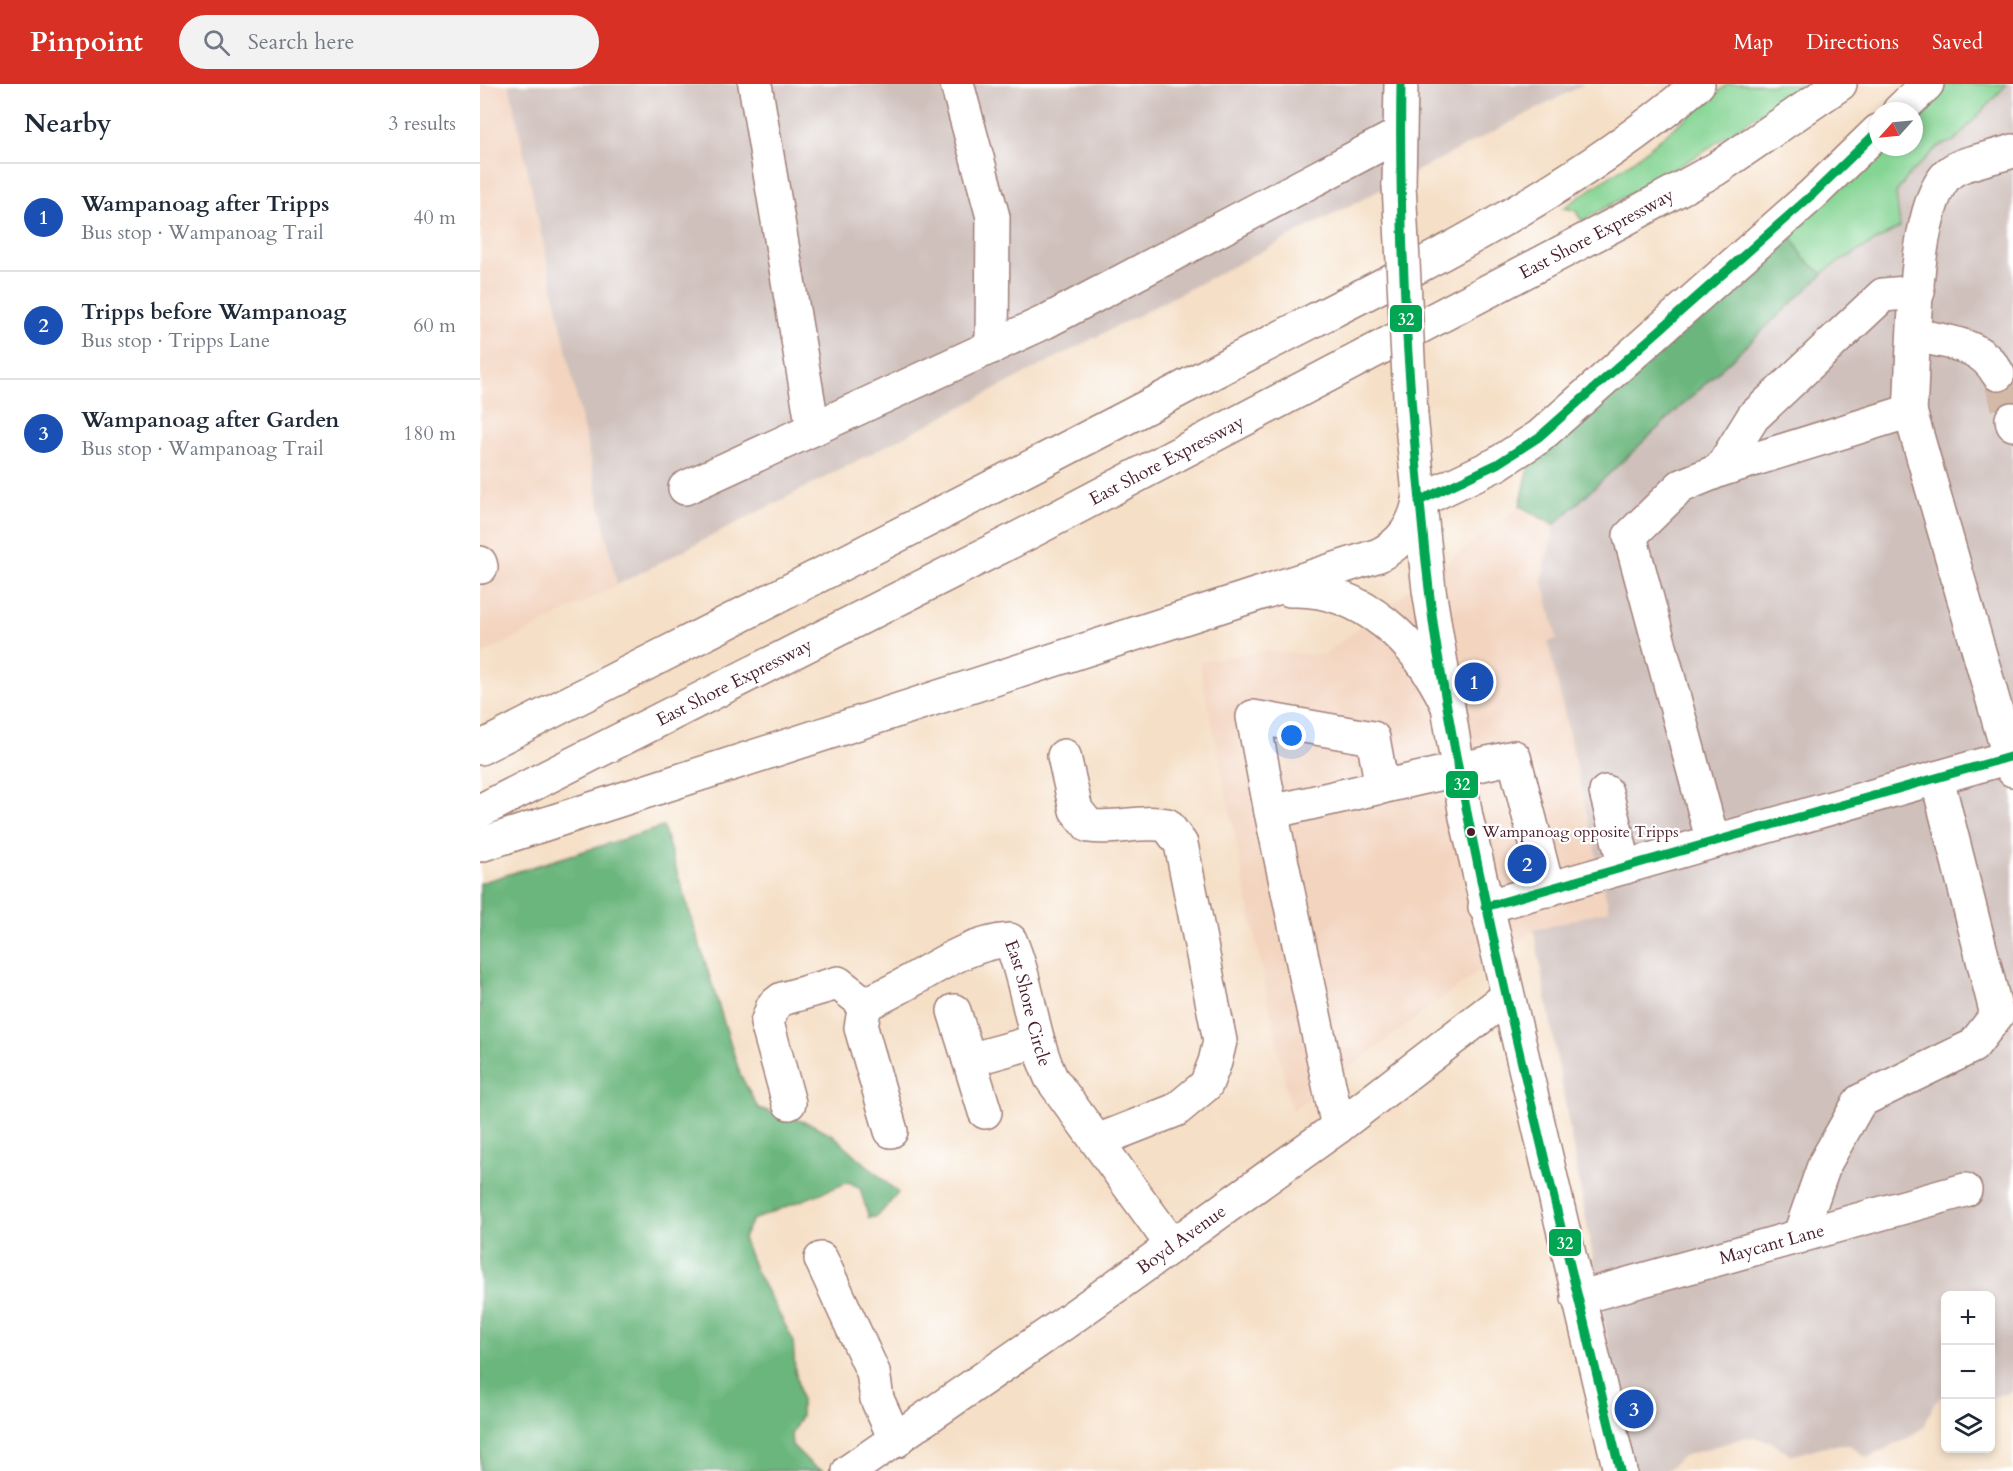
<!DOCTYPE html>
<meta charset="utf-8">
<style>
:root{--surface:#fff;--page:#f2f2f3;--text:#1f2937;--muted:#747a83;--line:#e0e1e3;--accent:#d93025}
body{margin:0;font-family:Cardo,serif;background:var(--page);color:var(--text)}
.controls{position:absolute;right:18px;bottom:18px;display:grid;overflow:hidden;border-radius:9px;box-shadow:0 3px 9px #0003}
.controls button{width:54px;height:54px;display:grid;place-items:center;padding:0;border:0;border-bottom:2px solid var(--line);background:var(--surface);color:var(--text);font:30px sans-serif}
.compass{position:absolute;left:1389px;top:18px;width:54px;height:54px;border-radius:50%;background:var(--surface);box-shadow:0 3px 9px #0003;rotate:243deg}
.you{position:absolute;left:812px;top:652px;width:21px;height:21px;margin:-15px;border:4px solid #fff;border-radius:50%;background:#1a73e8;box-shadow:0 0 0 9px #1a73e833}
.badge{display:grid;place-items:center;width:39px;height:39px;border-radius:50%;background:var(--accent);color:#fff;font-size:20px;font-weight:700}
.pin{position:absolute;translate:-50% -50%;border:3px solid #fff;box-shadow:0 2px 6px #0006}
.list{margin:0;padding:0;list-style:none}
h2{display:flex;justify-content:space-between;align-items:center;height:78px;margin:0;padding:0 24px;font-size:26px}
h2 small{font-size:20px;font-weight:400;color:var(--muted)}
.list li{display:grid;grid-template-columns:39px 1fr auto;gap:18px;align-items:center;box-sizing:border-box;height:108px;padding:0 24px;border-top:2px solid var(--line)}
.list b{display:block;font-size:22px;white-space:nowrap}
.list p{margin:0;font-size:20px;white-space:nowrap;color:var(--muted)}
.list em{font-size:20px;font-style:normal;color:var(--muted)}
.icon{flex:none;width:33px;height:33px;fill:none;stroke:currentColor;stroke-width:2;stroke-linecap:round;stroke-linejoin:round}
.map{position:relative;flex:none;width:1533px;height:1387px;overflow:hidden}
header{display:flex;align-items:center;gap:36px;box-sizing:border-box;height:84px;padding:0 30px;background:var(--accent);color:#fff}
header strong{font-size:28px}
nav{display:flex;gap:33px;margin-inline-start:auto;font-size:21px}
.search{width:420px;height:54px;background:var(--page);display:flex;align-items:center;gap:15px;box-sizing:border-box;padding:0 21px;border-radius:33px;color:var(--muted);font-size:22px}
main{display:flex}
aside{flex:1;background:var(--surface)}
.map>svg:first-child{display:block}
.built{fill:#f3d4bf}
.industrial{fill:#cfc0bb}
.green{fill:#84d493;stroke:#677a5f;stroke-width:1.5}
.forest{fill:#6bb67d;stroke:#5a6a54;stroke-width:1.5}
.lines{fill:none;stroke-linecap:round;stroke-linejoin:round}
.minor-tunnel{stroke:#d3b9a7;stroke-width:33;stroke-dasharray:33 16;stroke-linecap:butt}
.minor-casing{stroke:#a07f78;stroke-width:36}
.major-casing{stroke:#a07f78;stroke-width:36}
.highway-casing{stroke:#a07f78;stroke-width:36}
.minor{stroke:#fff;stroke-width:33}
.major{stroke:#fff;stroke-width:33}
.highway{stroke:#fff;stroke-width:33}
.major-bridge-casing{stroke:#a07f78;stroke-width:36;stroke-linecap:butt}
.major-bridge{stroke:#fff;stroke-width:33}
.bus-1-casing{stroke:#fff;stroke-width:14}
.bus-1{stroke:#00a651;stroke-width:9}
.bus-dot{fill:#4a1f2b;stroke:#fff;stroke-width:2}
.labels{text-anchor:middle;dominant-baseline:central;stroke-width:4.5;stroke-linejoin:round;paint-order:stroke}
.bus-label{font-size:16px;fill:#4a1f2b;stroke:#fff;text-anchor:start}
.street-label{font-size:18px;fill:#4a1f2b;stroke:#fff}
.line-badge{stroke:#fff;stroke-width:2}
.badge-label{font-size:16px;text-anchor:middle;font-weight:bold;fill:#fff}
</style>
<header>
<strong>Pinpoint</strong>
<div class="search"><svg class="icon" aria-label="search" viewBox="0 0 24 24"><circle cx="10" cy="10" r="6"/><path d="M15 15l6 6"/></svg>Search here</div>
<nav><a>Map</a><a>Directions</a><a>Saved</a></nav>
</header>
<main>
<aside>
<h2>Nearby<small>3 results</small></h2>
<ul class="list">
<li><span class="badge" style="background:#1a4fb4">1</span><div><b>Wampanoag after Tripps</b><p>Bus stop · Wampanoag Trail</p></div><em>40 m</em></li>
<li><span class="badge" style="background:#1a4fb4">2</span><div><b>Tripps before Wampanoag</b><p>Bus stop · Tripps Lane</p></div><em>60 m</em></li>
<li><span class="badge" style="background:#1a4fb4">3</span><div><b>Wampanoag after Garden</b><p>Bus stop · Wampanoag Trail</p></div><em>180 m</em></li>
</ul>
</aside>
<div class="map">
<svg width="1533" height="1387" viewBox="0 0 1533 1387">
<rect width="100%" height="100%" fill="#fff"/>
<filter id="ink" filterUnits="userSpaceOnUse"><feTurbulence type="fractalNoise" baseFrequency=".0167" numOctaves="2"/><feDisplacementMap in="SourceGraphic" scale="12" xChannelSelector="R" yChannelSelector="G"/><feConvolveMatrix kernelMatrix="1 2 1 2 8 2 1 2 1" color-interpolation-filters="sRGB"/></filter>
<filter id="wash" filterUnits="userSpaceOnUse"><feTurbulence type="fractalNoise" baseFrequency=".008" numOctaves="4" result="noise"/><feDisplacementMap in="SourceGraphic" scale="24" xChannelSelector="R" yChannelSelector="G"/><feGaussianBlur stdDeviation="1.35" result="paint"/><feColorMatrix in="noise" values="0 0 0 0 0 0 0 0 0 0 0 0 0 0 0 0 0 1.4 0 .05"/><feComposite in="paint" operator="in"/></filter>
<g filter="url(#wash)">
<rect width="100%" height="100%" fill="#f5dfc6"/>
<g class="built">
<polygon points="0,0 29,0 137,501 0,572"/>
<polygon points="1040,422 1074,441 1062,495 1077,555 1068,558 1129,826 1054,846 811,1028 719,577 784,567 843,571"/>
</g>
<g class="industrial">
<polygon points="29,0 1105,0 137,501"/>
<polygon points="1527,0 1533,0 1533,1308 1511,1313 1510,1212 1466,1212 1465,1308 1454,1320 1444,1342 1430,1353 1387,1374 1370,1361 1345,1362 1311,1372 1290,1357 1267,1353 1203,1372 1186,1387 1151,1387 1054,846 1129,826 1068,558 1077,555 1062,495 1074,441 1350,183 1420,143 1416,109 1429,91 1459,62 1474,57"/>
</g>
<g class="green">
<polygon points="1248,0 1324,0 1215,73 1102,137 1095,126 1083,124 1153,77"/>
<polygon points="1463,0 1527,0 1474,57 1459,62 1429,91 1416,109 1420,143 1350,183 1343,190 1324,175 1308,146 1400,63 1434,63 1434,29"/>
</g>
<g class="forest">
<polygon points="1308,146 1324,175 1343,190 1074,441 1040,422 1050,378"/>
<polygon points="183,743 260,990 278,1024 331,1040 353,1051 418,1109 398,1132 389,1134 380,1104 369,1098 272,1136 263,1154 275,1185 313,1256 315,1286 321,1315 321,1332 311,1351 312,1361 332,1381 344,1387 0,1387 0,799"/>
</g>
</g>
<g filter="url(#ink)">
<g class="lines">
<polyline class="minor-tunnel" points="1518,290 1532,335"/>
<defs>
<g id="minor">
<polyline points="275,0 333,345"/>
<polyline points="477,0 513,133 512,263"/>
<path d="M1435,251C1468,259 1500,258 1518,290"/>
<path d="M1430,327C1434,277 1431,114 1472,87C1485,78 1516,73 1533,67"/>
<polyline points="1532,335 1533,340"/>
<polyline points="1240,386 1273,333 1403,211 1438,208"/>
<polyline points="205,404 565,238 918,51"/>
<polyline points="0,479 1,483"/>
<path d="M584,672L596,726L609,742C637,746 659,736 687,741L701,760L740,957L735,978L726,1001L696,1026L617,1057"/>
<polyline points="1126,708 1145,783"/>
<polyline points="791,728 773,633 893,654 902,703"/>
<polyline points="1233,758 1150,452 1201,402 1240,386 1430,327 1533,686"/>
<polyline points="1005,823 1533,672"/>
<polyline points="474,927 505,1028"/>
<polyline points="489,976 558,957"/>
<polyline points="309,1019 287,939 293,922 302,915 358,899 385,920"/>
<polyline points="858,1043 791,728 1034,673 1068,806"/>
<path id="s1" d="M411,1047L381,944L385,920C435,901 476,860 530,856C549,901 551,950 571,994L692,1161"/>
<polyline points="1319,1153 1345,1079 1380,1017 1493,962 1517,931 1457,694"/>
<polyline points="341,1175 393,1288 397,1315 416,1357"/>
<path id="s2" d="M1098,1214L1485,1106"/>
<path id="s3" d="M369,1387L583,1240L858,1043L1027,913"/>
</g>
<g id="major">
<polyline points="919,101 921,0"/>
<polyline points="931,332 949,506 986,733 1140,1387"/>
</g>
<g id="highway">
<polyline points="1419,27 1447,0"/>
<path d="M810,506C883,503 938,559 967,620"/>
<path d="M0,664C249,537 498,412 745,282C908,197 1078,120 1218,0"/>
<path id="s4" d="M0,727L546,450L1145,135L1236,85L1360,0"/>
<path d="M0,761L899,471C922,459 934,442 939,417L1017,380L1059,353L1333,110L1398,47"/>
</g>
</defs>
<use href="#minor" class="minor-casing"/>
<use href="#major" class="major-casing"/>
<use href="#highway" class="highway-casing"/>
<use href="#minor" class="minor"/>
<use href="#major" class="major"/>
<use href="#highway" class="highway"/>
<defs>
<polyline id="major-bridge" points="919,101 931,332"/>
</defs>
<use href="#major-bridge" class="major-bridge-casing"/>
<use href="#major-bridge" class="major-bridge"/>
<defs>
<g id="bus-1">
<path d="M921,0C919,125 925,250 936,375C942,438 947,502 957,565C1003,842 1075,1114 1140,1387"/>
<polyline points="939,417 1017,380 1059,353 1333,110 1398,47"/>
<polyline points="1005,823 1533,672"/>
</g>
</defs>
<use href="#bus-1" class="bus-1-casing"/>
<use href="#bus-1" class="bus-1"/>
</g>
</g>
<circle class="bus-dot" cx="991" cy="748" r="5"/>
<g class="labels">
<g class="bus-label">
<text x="1002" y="748">Wampanoag opposite Tripps</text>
</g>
<g class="street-label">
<text stroke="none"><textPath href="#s4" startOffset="1257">East Shore Expressway</textPath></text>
<text stroke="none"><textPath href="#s4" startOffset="771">East Shore Expressway</textPath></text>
<text stroke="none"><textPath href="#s4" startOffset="285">East Shore Expressway</textPath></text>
<text stroke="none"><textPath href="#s1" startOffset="357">East Shore Circle</textPath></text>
<text stroke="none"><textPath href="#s3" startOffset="405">Boyd Avenue</textPath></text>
<text stroke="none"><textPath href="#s2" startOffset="201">Maycant Lane</textPath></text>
</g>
</g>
<g class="line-badge">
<rect x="909" y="220" width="34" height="29" rx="6" fill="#00a651"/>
<rect x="965" y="686" width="34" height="29" rx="6" fill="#00a651"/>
<rect x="1068" y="1144" width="34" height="29" rx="6" fill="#00a651"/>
</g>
<g class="badge-label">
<text x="926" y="241">32</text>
<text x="982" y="706">32</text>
<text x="1085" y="1165">32</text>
</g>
</svg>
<div class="controls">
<button>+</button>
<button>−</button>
<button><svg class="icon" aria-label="layers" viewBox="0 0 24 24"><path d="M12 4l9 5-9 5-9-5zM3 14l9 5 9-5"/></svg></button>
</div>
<svg class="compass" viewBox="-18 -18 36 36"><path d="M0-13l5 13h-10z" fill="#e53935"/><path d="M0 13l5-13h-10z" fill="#747a83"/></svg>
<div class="you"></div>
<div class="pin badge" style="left:994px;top:598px;background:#1a4fb4">1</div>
<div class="pin badge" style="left:1047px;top:780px;background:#1a4fb4">2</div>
<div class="pin badge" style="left:1154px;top:1325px;background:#1a4fb4">3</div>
</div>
</main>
